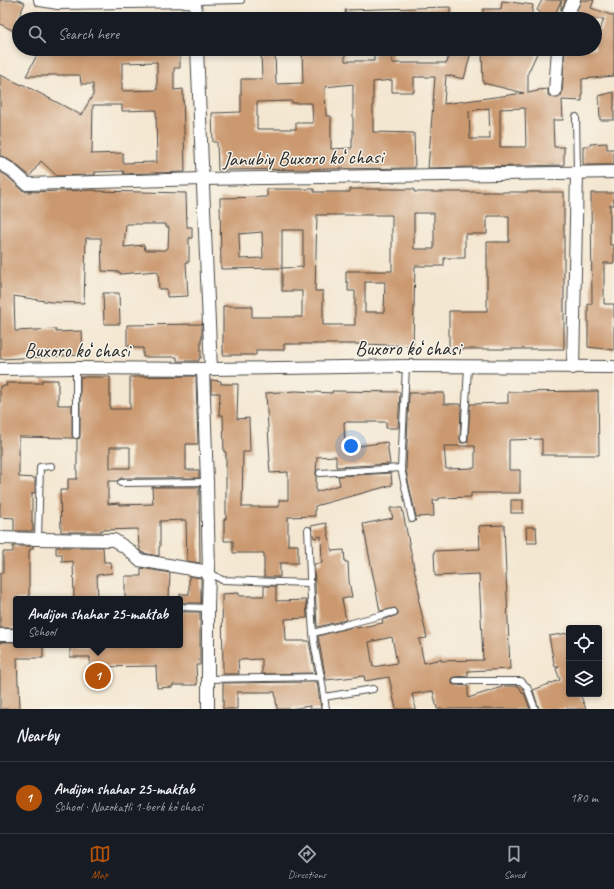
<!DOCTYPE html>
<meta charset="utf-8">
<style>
:root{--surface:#171b24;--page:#242831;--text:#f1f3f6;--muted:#9ea1a6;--line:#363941;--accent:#b45309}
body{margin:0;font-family:Caveat,sans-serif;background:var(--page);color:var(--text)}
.controls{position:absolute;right:12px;bottom:12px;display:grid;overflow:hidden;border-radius:4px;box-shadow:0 2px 6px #0003}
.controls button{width:36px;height:36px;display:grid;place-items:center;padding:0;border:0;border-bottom:1px solid var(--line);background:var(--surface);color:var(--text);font:20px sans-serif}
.you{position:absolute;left:351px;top:446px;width:14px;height:14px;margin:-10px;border:3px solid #fff;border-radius:50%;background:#1a73e8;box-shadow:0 0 0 6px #1a73e833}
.badge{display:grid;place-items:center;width:26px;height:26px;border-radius:50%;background:var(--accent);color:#fff;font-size:13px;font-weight:700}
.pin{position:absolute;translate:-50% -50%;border:2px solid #fff;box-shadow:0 1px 4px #0006}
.popup{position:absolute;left:13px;top:596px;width:170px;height:52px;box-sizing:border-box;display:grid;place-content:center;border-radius:4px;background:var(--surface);filter:drop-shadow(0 1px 3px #0005);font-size:13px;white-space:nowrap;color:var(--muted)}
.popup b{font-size:15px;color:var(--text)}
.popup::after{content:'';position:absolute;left:50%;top:100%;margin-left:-8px;border:8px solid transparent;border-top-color:var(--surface)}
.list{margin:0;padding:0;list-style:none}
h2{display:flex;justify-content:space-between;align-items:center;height:52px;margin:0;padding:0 16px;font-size:17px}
h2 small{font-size:13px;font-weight:400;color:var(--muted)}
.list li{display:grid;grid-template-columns:26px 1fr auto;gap:12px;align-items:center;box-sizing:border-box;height:72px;padding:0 16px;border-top:1px solid var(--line)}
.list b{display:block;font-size:15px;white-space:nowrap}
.list p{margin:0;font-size:13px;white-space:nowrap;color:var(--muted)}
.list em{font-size:13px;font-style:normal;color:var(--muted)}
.icon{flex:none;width:22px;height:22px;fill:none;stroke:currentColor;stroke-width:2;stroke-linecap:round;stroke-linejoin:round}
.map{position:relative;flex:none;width:614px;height:709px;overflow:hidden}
.search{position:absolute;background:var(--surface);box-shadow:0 2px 6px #0003;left:12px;right:12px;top:12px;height:44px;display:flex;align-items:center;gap:10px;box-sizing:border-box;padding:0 14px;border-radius:22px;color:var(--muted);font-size:15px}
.sheet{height:124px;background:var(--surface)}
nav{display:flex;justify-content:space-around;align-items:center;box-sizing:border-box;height:56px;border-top:1px solid var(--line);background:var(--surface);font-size:11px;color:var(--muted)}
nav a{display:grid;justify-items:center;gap:2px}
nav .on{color:var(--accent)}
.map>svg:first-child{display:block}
.building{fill:#cb9970;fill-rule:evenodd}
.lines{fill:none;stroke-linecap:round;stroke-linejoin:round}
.service-casing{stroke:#494744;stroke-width:8}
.minor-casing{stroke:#494744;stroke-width:14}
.service{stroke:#fff;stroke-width:6}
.minor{stroke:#fff;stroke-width:12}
.labels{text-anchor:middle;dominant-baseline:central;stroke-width:3;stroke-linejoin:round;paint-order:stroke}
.street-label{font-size:20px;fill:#2b2b2b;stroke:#f7f3e8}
</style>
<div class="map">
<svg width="614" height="709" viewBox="0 0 614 709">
<rect width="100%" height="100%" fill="#f7f3e8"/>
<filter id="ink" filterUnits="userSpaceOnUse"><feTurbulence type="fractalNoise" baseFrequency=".025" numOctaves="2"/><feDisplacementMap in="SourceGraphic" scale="8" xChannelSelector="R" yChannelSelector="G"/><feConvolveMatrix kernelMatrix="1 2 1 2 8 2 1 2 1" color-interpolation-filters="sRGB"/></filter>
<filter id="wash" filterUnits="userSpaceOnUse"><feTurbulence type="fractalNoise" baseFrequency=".012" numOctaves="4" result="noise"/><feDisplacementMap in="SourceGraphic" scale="16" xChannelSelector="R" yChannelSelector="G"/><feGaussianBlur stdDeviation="0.9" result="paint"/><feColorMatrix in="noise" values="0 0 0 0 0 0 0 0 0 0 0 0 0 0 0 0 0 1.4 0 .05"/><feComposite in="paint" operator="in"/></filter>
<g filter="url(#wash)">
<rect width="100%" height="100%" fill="#f4e7d1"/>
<g id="blocks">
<g class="building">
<polygon points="0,0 18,0 25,3 19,16 19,32 12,30 0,24"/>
<polygon points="542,0 566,0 561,10 561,1 553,19 548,19 537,10"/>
<path d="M581,0H594L591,8L614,16V76L582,79V101L562,100L563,120H553L554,147H564V165L428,168L435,77H414V92H392V80L373,82V132L414,133L415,168L218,170L217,142H213L212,113L241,112V79H262L261,52H262V49H275L276,84L303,83L302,49H345V61H374V49H392V63H447L450,49H457L471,52L464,79L446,75L444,104L524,93L483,83L482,49H539L528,73V93L538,91V90L548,89V95L551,97L555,98H558L561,96L562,92L565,49H595V44L604,19H573ZM353,84V138H352V148L331,149V116H326L325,87ZM292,101V103H312L313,123H296V129H257V102ZM489,108L490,139H470L469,111ZM525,108L526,147H500V109Z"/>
<polygon points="502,1 533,5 531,19 483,19 483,9 501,9"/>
<polygon points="450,7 450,19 346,19 345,10"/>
<path d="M40,49H180V68H174V90L183,89L185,172L124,174L123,171L95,172V175L57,176L41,161L30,176L14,163L4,157L0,156V75L22,85V84L81,115L93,95V84H81L80,75H48V76H26ZM157,62V90L122,91V63ZM93,105H122V111L156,110L157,162L123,163V153L91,154L92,152Z"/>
<polygon points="614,92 614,120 600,120 599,96"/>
<polygon points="607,143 607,149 614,149 614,165 583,165 583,146 590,146 590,144"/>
<path d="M0,172L6,175L22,190L27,192L96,190V191L186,193L187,227H192V238H189V262H186L188,296L167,297V289H159L158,271L120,274V272L102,271L101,238H86L84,303L51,302L14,296L15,331L56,329V332L82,331L83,355L0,359ZM126,224H166V227H169L168,248H166V250H145L144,245L124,247Z"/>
<path d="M267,189H314V192H350V189H414V192H564V349H449V311H487V242H509V216H487V234H465V258H444V266H415L413,346L365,344H284V350H256V355H223V306H252V317H302V291H282V268L221,269L220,198L267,197ZM414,213H434V249H414ZM317,215H392V271H346V282H348V291H355V325H323V291H315ZM282,230H303V267L282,268ZM262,232L263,258L240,259L239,234ZM365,282H385L384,312H365Z"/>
<polygon points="591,193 614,193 614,205 610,205 610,245 614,245 614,263 604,263 604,304 614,304 614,350 588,347 588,304 592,304"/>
<polygon points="103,293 119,293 120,324 104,324"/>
<polygon points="202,324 202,338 201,338 201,358 199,358 199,361 177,361 177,357 143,357 143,348 134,348 134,346 127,346 127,325"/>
<path d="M196,376L198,444H186V470H199V478H121L117,481H108V504L119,503V505L153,504L152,487H199L200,563L187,561L186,520L160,521V547H159V556L143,553L140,551V547H139L138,529L101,530V532H61L60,490H68V479H77V439L80,438V377H110V409H130V377ZM110,447H130V468H110Z"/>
<polygon points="42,380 58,380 58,405 72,405 72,435 73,438 19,437 19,477 35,478 35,493 32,493 32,524 33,524 33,531 14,531 14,518 0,517 0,386 7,386 6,383 42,383"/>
<polygon points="211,380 221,381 221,384 238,384 237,419 249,418 250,452 243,452 242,507 279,507 279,500 288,500 288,472 270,473 269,461 270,461 266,393 296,391 332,393 332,391 400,392 398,428 386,428 386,422 344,422 345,448 387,442 390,464 336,467 336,456 317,457 316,473 316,492 340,485 338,476 391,473 392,485 315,506 315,516 288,517 288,545 298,545 298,563 280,563 280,577 264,577 264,553 233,553 233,541 224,541 224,519 226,519 226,452 224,452 223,415 219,415 220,393 211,393"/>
<path d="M598,391L599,455H542V439L509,440V470H520V493H471V497L439,498V500H433L434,516L416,517L406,471L409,393H444V404H461L460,439L461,443H464L468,442V439L470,404L508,403V392ZM444,446H475V468L446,469Z"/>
<rect x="511" y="500" width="12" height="13"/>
<path d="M390,508H402L420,597H418L427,638L419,639L424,663L441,659V661L483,660L479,574L435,576L434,551L480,549L479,526L504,525L510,669L468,671V676L454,677L452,679V684L456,685L468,686V698L505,686H519L523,694L524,693L530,709H437L433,691L412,694L416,709H396L389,677L365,681L364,676L326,680L318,636L356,626L357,628L383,623L382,620L395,616L398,614V611L395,608L380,611L363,524L393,518ZM392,637L397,663L373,667L369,642Z"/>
<polygon points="326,523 332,551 344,550 345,562 348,562 349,581 352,597 342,599 346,620 317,627 314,564 322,563 321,536 314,538 311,526"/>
<polygon points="526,527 536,527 537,543 527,543"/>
<polygon points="13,546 33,546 33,549 30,549 30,551 29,551 29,599 16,599 16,628 0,628 0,573 3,573 3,552 13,552"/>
<polygon points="56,547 103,547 104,562 111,562 112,573 97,575 98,599 74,599 73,561 62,562 62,554 56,554"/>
<polygon points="141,568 170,573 169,599 125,598 125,576 141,576"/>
<polygon points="189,576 201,578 201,603 180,603 180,594 189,594"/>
<polygon points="264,586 276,586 276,601 306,600 307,618 285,619 286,641 309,641 315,673 262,674 262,659 238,660 239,674 223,674 222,594 239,593 239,596 264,596"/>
<polygon points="180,612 200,612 200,665 196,665 197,685 172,685 173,687 157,688 156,666 90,667 90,657 70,657 70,645 180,645"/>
<polygon points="569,633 569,694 580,694 586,709 539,709 533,690 560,680 556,669 559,667 555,667 554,663 549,636"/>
<polygon points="0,642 16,642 16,645 43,645 43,658 17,658 18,685 19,685 20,709 0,709"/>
<polygon points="317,682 321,709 310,709 310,706 289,709 277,709 275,692 237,692 237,709 223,709 223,683"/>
</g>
</g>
</g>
<g filter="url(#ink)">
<use href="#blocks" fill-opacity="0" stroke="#494744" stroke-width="1"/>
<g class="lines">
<defs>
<g id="service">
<polyline points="195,1 241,0"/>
<polyline points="576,117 577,172"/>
<polyline points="406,366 401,468 412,519"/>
<polyline points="76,368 76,435"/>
<polyline points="464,439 468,367"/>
<polyline points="320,473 401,468"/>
<polyline points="121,483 207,482"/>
<path d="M308,530C310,564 310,598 313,632C314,647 318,662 321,677"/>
<polyline points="38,539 40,467 51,466"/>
<polyline points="209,572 222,580 310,583"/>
<polyline points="180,607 208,608"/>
<polyline points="313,633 394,612"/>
<polyline points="207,679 321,677 326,709"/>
<polyline points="456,681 521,681 527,687 535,709"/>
<polyline points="324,697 373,689"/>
</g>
<g id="minor">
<polyline points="40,0 58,3 195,1 196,19"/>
<polyline points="565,19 574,0"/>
<polyline points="197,49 211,369"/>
<polyline points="555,91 558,49"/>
<polyline points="0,163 10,169 27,184 203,179 614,172"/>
<polyline points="573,368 577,172"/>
<polyline points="0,369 76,368 211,369 406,366 614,367"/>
<polyline points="203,369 207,482 209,572 208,608 208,709"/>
<polyline points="0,538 38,539 114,540 129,550 139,560 209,572"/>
<polyline points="0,635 16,635"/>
</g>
</defs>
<use href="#service" class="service-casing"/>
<use href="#minor" class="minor-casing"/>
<use href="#service" class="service"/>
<use href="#minor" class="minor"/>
</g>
</g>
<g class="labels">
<g class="street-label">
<text transform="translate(303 158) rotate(-1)">Janubiy Buxoro koʻchasi</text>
<text x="408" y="348">Buxoro koʻchasi</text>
<text x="77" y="350">Buxoro koʻchasi</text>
</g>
</g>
</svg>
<div class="controls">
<button><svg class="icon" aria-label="locate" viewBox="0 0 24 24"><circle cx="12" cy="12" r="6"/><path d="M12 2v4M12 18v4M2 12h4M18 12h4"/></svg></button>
<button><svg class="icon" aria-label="layers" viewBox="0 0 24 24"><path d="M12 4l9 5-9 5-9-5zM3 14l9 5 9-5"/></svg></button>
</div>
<div class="you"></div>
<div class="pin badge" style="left:98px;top:676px">1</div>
<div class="popup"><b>Andijon shahar 25-maktab</b>School</div>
<div class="search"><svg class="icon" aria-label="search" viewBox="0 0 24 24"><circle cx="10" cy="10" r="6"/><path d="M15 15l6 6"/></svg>Search here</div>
</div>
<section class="sheet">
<h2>Nearby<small></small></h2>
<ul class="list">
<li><span class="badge">1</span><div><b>Andijon shahar 25-maktab</b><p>School · Nazokatli 1-berk koʻchasi</p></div><em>180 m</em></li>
</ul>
</section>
<nav>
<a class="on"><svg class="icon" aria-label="map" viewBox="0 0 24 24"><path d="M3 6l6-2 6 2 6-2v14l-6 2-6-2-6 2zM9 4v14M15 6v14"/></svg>Map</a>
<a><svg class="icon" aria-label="directions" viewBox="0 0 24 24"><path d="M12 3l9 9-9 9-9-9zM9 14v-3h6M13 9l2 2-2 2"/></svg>Directions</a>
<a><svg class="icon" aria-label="saved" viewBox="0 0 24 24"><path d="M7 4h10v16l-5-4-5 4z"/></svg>Saved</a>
</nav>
